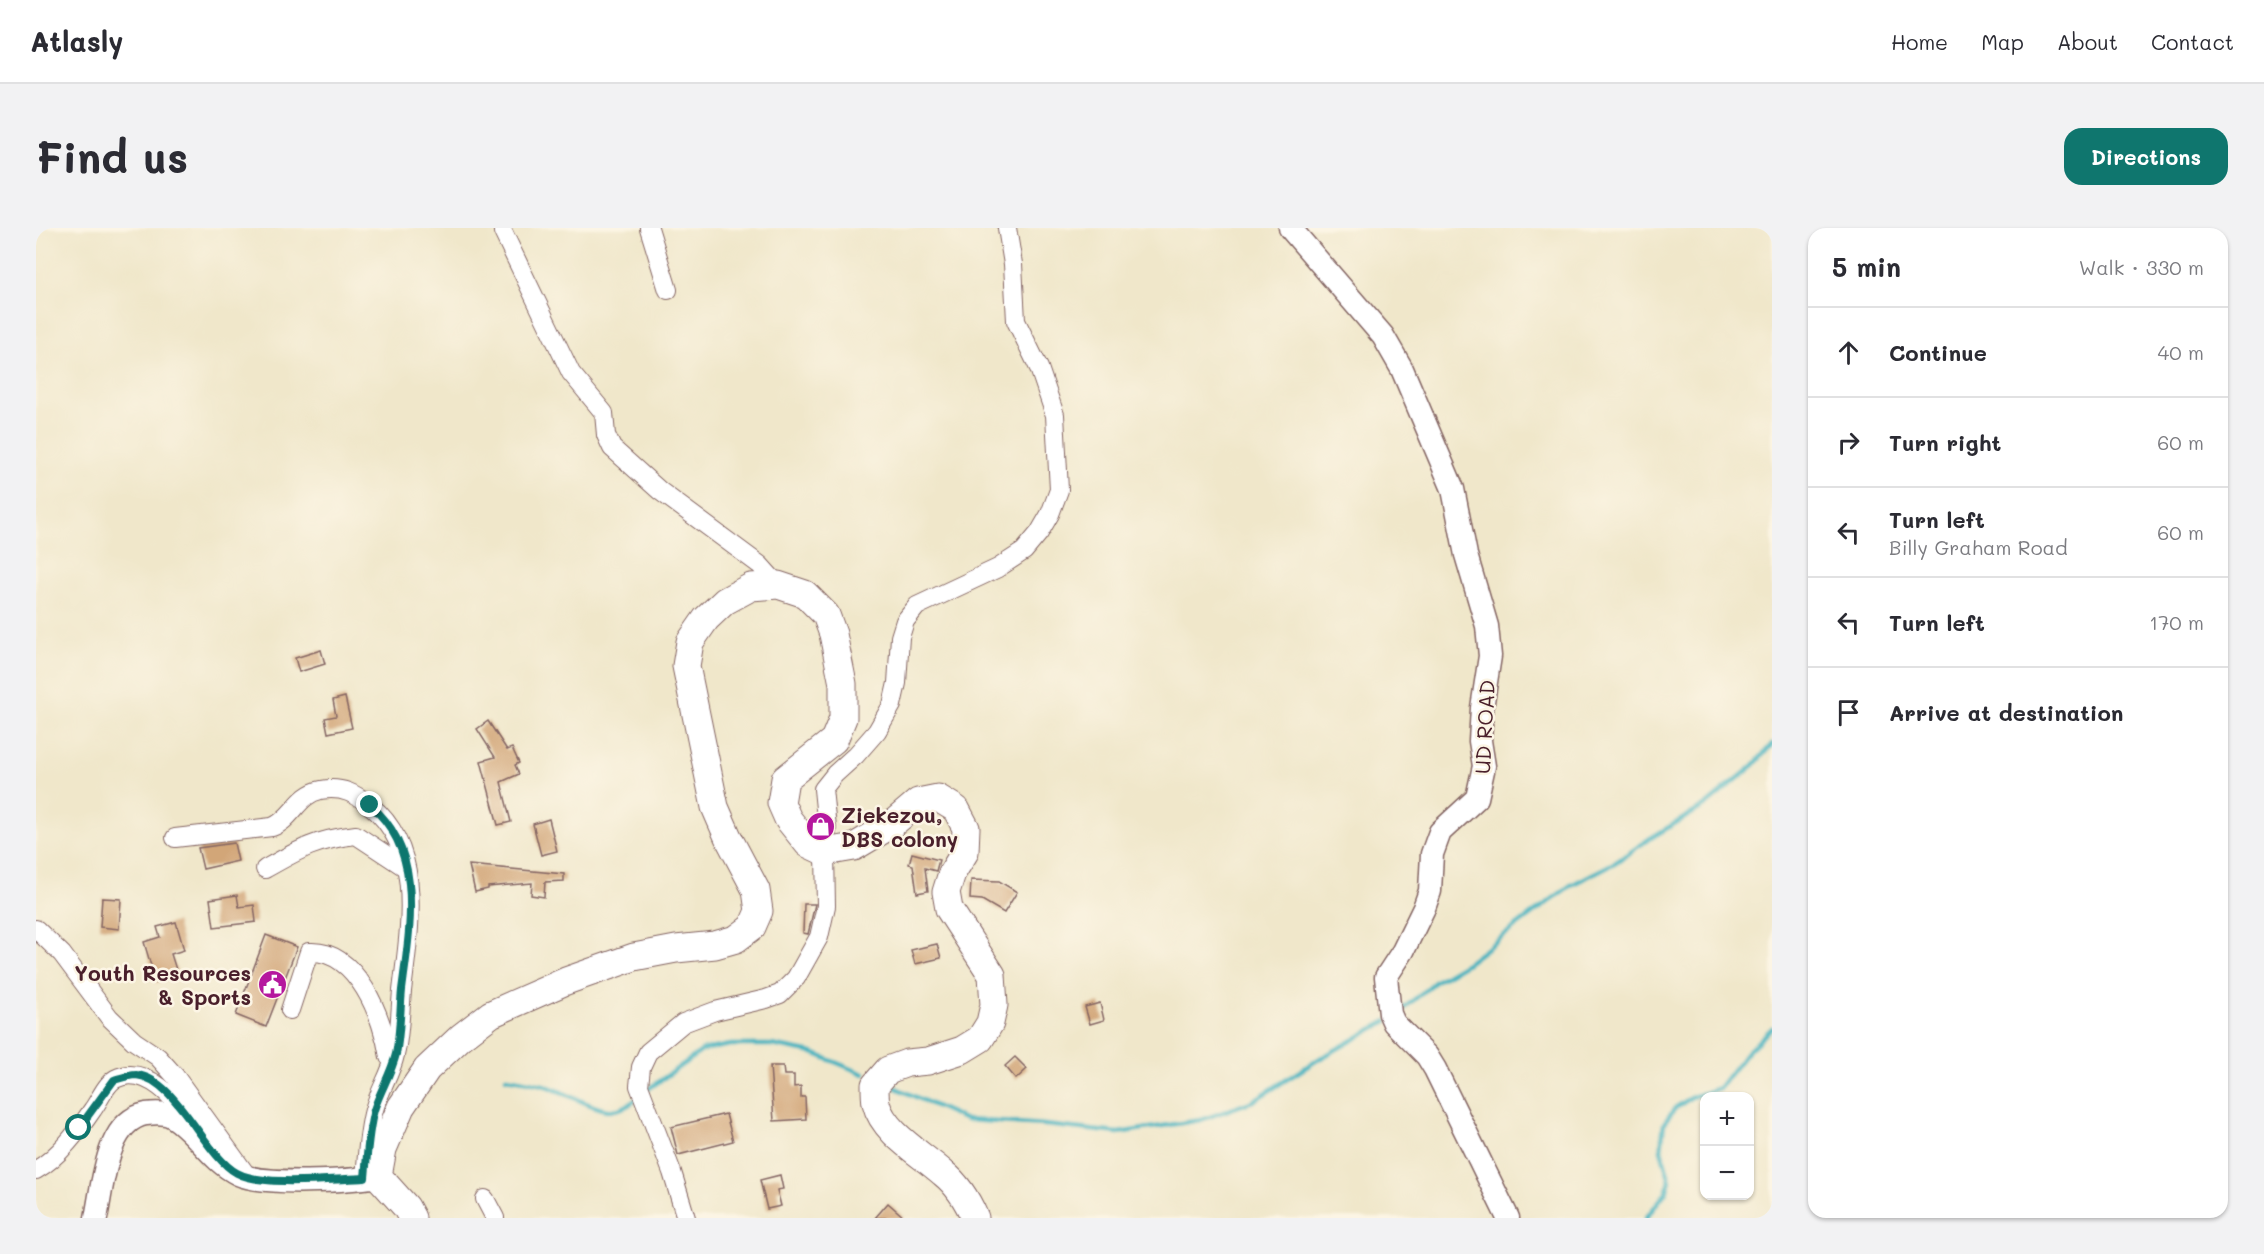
<!DOCTYPE html>
<meta charset="utf-8">
<style>
:root{--surface:#fff;--page:#f2f2f3;--text:#2b2b33;--muted:#7c7c81;--line:#e1e1e2;--accent:#0f766e}
body{margin:0;font-family:Mali,sans-serif;background:var(--page);color:var(--text)}
.controls{position:absolute;right:18px;bottom:18px;display:grid;overflow:hidden;border-radius:12px;box-shadow:0 2px 4px #0004}
.controls button{width:54px;height:54px;display:grid;place-items:center;padding:0;border:0;border-bottom:2px solid var(--line);background:var(--surface);color:var(--text);font:30px sans-serif}
.stop{position:absolute;width:18px;height:18px;margin:-14px;border:4px solid #0f766e;border-radius:50%;background:#fff}
.stop.end{background:#0f766e;border-color:#fff;box-shadow:0 2px 6px #0008}
.list{margin:0;padding:0;list-style:none}
h2{display:flex;justify-content:space-between;align-items:center;height:78px;margin:0;padding:0 24px;font-size:26px}
h2 small{font-size:20px;font-weight:400;color:var(--muted)}
.list li{display:grid;grid-template-columns:39px 1fr auto;gap:18px;align-items:center;box-sizing:border-box;height:90px;padding:0 24px;border-top:2px solid var(--line)}
.list b{display:block;font-size:22px;white-space:nowrap}
.list p{margin:0;font-size:20px;white-space:nowrap;color:var(--muted)}
.list em{font-size:20px;font-style:normal;color:var(--muted)}
.icon{flex:none;width:33px;height:33px;fill:none;stroke:currentColor;stroke-width:2;stroke-linecap:round;stroke-linejoin:round}
.map{position:relative;flex:none;width:1736px;height:990px;overflow:hidden;border-radius:18px}
header{display:flex;align-items:center;gap:36px;box-sizing:border-box;height:84px;padding:0 30px;background:var(--surface);border-bottom:2px solid var(--line)}
header strong{font-size:28px}
nav{display:flex;gap:33px;margin-inline-start:auto;font-size:21px}
.intro{display:flex;align-items:center;justify-content:space-between;box-sizing:border-box;height:144px;padding:0 36px}
h1{margin:0;font-size:42px}
.button{padding:15px 27px;border-radius:18px;background:var(--accent);color:#fff;font-size:21px;font-weight:700}
main{display:flex;gap:36px;padding:0 36px}
aside{flex:1;background:var(--surface);border-radius:18px;box-shadow:0 2px 4px #0004}
.map>svg:first-child{display:block}
.lines{fill:none;stroke-linecap:round;stroke-linejoin:round}
.stream{stroke:#45b3c0;stroke-width:4.5}
.building{fill:#d2a678}
.minor-casing{stroke:#846563;stroke-width:20}
.major-casing{stroke:#846563;stroke-width:25}
.highway-casing{stroke:#846563;stroke-width:29}
.minor{stroke:#fff;stroke-width:18}
.major{stroke:#fff;stroke-width:22}
.highway{stroke:#fff;stroke-width:27}
.route{stroke:#0f766e;stroke-width:8}
.labels{text-anchor:middle;dominant-baseline:central;stroke-width:5;stroke-linejoin:round;paint-order:stroke}
.street-label{font-size:21px;fill:#4a1f2b;stroke:#fcf5e5}
.poi-label{font-size:21px;font-weight:bold;fill:#4a1f2b;stroke:#fcf5e5;text-anchor:start}
</style>
<header>
<strong>Atlasly</strong>
<nav><a>Home</a><a>Map</a><a>About</a><a>Contact</a></nav>
</header>
<div class="intro"><h1>Find us</h1><a class="button">Directions</a></div>
<main>
<div class="map">
<svg width="1736" height="990" viewBox="0 0 1736 990">
<rect width="100%" height="100%" fill="#fcf5e5"/>
<filter id="ink" filterUnits="userSpaceOnUse"><feTurbulence type="fractalNoise" baseFrequency=".0167" numOctaves="2"/><feDisplacementMap in="SourceGraphic" scale="12" xChannelSelector="R" yChannelSelector="G"/><feConvolveMatrix kernelMatrix="1 2 1 2 8 2 1 2 1" color-interpolation-filters="sRGB"/></filter>
<filter id="wash" filterUnits="userSpaceOnUse"><feTurbulence type="fractalNoise" baseFrequency=".008" numOctaves="4" result="noise"/><feDisplacementMap in="SourceGraphic" scale="24" xChannelSelector="R" yChannelSelector="G"/><feGaussianBlur stdDeviation="1.35" result="paint"/><feColorMatrix in="noise" values="0 0 0 0 0 0 0 0 0 0 0 0 0 0 0 0 0 1.4 0 .05"/><feComposite in="paint" operator="in"/></filter>
<g filter="url(#wash)">
<rect width="100%" height="100%" fill="#f0e7ca"/>
<g class="lines">
<g class="stream">
<polyline points="1360,787 1400,753 1431,735 1535,657 1580,634 1613,611 1670,577 1718,537 1736,516"/>
<polyline points="1285,830 1351,793"/>
<path d="M470,850C482,852 495,854 507,857C525,862 562,884 577,882C588,881 594,876 602,870"/>
<polyline points="858,859 930,892 1009,897 1082,905 1165,892 1217,873 1286,829"/>
<polyline points="611,862 667,822 695,817 736,817 777,825 828,846"/>
<polyline points="1610,990 1630,964 1634,953 1625,922 1628,895 1639,880 1656,869 1683,860 1711,824 1736,800"/>
</g>
</g>
<g id="blocks">
<g class="building">
<polygon points="285,422 289,436 263,444 259,430"/>
<polygon points="309,469 316,500 292,505 289,490 300,488 297,472"/>
<polygon points="452,493 471,522 476,520 483,535 479,537 483,546 465,554 475,594 462,597 445,533 459,529 441,501"/>
<polygon points="513,591 521,623 505,627 497,596"/>
<polygon points="198,615 202,633 167,641 162,620"/>
<polygon points="876,625 903,632 900,643 889,640 892,663 881,665 877,637 873,636"/>
<polygon points="433,637 528,646 528,653 509,654 508,669 495,667 496,655 452,659 452,661 439,664"/>
<polygon points="935,652 963,653 981,664 968,685 946,672 934,671"/>
<polygon points="201,667 203,679 218,677 220,694 178,699 174,671"/>
<polygon points="66,670 85,671 83,701 64,699"/>
<polygon points="768,676 779,676 772,706 767,705"/>
<polygon points="140,694 148,722 135,726 142,748 120,755 108,714 124,709 121,699"/>
<polygon points="230,707 261,719 230,799 200,787"/>
<polygon points="901,716 905,730 879,736 875,722"/>
<polygon points="1064,775 1068,792 1054,796 1049,779"/>
<polygon points="979,829 991,841 980,851 969,838"/>
<polygon points="734,838 747,838 748,847 758,847 758,859 765,858 765,869 769,869 770,891 738,893"/>
<polygon points="690,886 697,913 642,927 635,899"/>
<polygon points="744,947 747,961 741,962 745,978 731,981 724,952"/>
<polygon points="852,975 869,990 839,990"/>
</g>
</g>
</g>
<g filter="url(#ink)">
<use href="#blocks" fill-opacity="0" stroke="#846563" stroke-width="1.5"/>
<g class="lines">
<defs>
<g id="minor">
<polyline points="613,0 632,62"/>
<polyline points="467,4 535,145 568,185 570,207 576,220 624,263 724,337 742,357"/>
<path d="M139,610L236,599C256,592 262,566 285,562C306,558 320,566 335,578C389,623 373,702 366,763C364,784 364,807 359,827C355,846 343,863 338,882C332,904 331,928 329,950"/>
<path d="M229,641C264,621 279,612 320,607L370,640"/>
<polyline points="0,701 26,726 73,789 98,813 122,829 139,848 212,949"/>
<path d="M254,782L273,724C321,721 347,790 353,829"/>
<path d="M0,942C23,929 42,903 57,881C63,873 70,856 79,851C112,834 143,877 160,899"/>
<polyline points="449,971 459,990"/>
<polyline points="650,990 636,944 603,858 605,839 612,824 647,795 679,783 730,771 744,766 760,750 783,709 790,678 789,624 791,600 787,561 799,546 820,527 841,503 856,477 861,455 864,409 869,393 881,378 962,340 988,323 1003,305 1014,286 1023,262 1019,187 1003,140 980,93 977,36 971,0"/>
</g>
<g id="major">
<polyline points="1254,0 1347,108 1366,141 1417,261 1430,327 1451,398 1454,428 1446,480 1444,513 1448,538 1441,570 1404,604 1396,626 1394,663 1388,680 1367,723 1350,749 1354,786 1358,795 1391,828 1399,841 1472,990"/>
<path d="M60,990C67,957 70,893 110,886C118,885 130,884 137,889C161,904 175,933 202,946C228,958 313,953 342,948"/>
</g>
<path id="highway" d="M376,990L370,979L342,948L347,921L365,879L391,841L425,809L455,786L530,753L598,729L640,721L679,717L700,711L716,699L723,683L720,662L692,609L679,579L650,438L654,414L670,391L689,373L715,359L742,357L769,366L790,387L797,406L807,456V490L798,512L749,551L745,575L752,591L772,616L789,624L818,619L855,597L882,574L902,570L920,581L930,600L929,624L916,645L910,664L913,681L956,747L958,777L954,795L944,811L926,822L892,833L871,835L852,842L839,857C839,863 839,870 840,875C847,905 886,926 907,945C921,956 932,974 939,990"/>
</defs>
<use href="#minor" class="minor-casing"/>
<use href="#major" class="major-casing"/>
<use href="#highway" class="highway-casing"/>
<use href="#minor" class="minor"/>
<use href="#major" class="major"/>
<use href="#highway" class="highway"/>
</g>
</g>
<g class="lines" filter="url(#ink)">
<path class="route" d="M43,900L78,852C85,850 93,847 100,847C140,850 168,927 201,945C227,959 297,951 329,950C331,928 332,904 338,882C344,863 355,846 360,826C364,806 364,783 366,762C374,699 389,623 334,577"/>
</g>
<defs>
<symbol id="shop-disc" viewBox="-11 -11 22 22"><circle r="9.5" fill="#b5179e" stroke="#fcf5e5"/><path d="M-5-2.5h2.3a2.7 3.5 0 0 1 5.4 0H5L5.5 6h-11ZM-1.5-2.5h3a1.5 2.3 0 0 0-3 0Z" fill="#fff"/></symbol>
<symbol id="civic-disc" viewBox="-11 -11 22 22"><circle r="9.5" fill="#b5179e" stroke="#fcf5e5"/><path d="M-.6-6.5H3V-4.5H.6V-3L4-1V1h2V6H-6V1h2V-1L-.6-3ZM-1.2 2.5V6h2.4V2.5Z" fill="#fff"/></symbol>
</defs>
<g fill-rule="evenodd">
<use href="#shop-disc" x="768" y="582" width="33" height="33"/>
<use href="#civic-disc" x="220" y="740" width="33" height="33"/>
</g>
<g class="labels">
<g class="street-label">
<text transform="translate(1448 499) rotate(-87)">UD ROAD</text>
</g>
<g class="poi-label">
<text x="805" y="586">Ziekezou,<tspan x="805" dy="24">DBS colony</tspan></text>
<text x="215" y="744" text-anchor="end">Youth Resources<tspan x="215" dy="24">&amp; Sports</tspan></text>
</g>
</g>
</svg>
<div class="controls">
<button>+</button>
<button>−</button>
</div>
<div class="stop" style="left:43px;top:900px"></div>
<div class="stop end" style="left:334px;top:577px"></div>
</div>
<aside>
<h2>5 min<small>Walk · 330 m</small></h2>
<ul class="list">
<li><svg class="icon" aria-label="ahead" viewBox="0 0 24 24"><path d="M12 20V5M6 11l6-6 6 6"/></svg><div><b>Continue</b></div><em>40 m</em></li>
<li><svg class="icon" aria-label="right" viewBox="0 0 24 24"><path d="M7 20v-9h11M14 6l5 5-5 5"/></svg><div><b>Turn right</b></div><em>60 m</em></li>
<li><svg class="icon" aria-label="left" viewBox="0 0 24 24"><path d="M17 20v-9H6M10 6l-5 5 5 5"/></svg><div><b>Turn left</b><p>Billy Graham Road</p></div><em>60 m</em></li>
<li><svg class="icon" aria-label="left" viewBox="0 0 24 24"><path d="M17 20v-9H6M10 6l-5 5 5 5"/></svg><div><b>Turn left</b></div><em>170 m</em></li>
<li><svg class="icon" aria-label="arrive" viewBox="0 0 24 24"><path d="M6 21V4h12l-3 4 3 4H6"/></svg><div><b>Arrive at destination</b></div></li>
</ul>
</aside>
</main>
